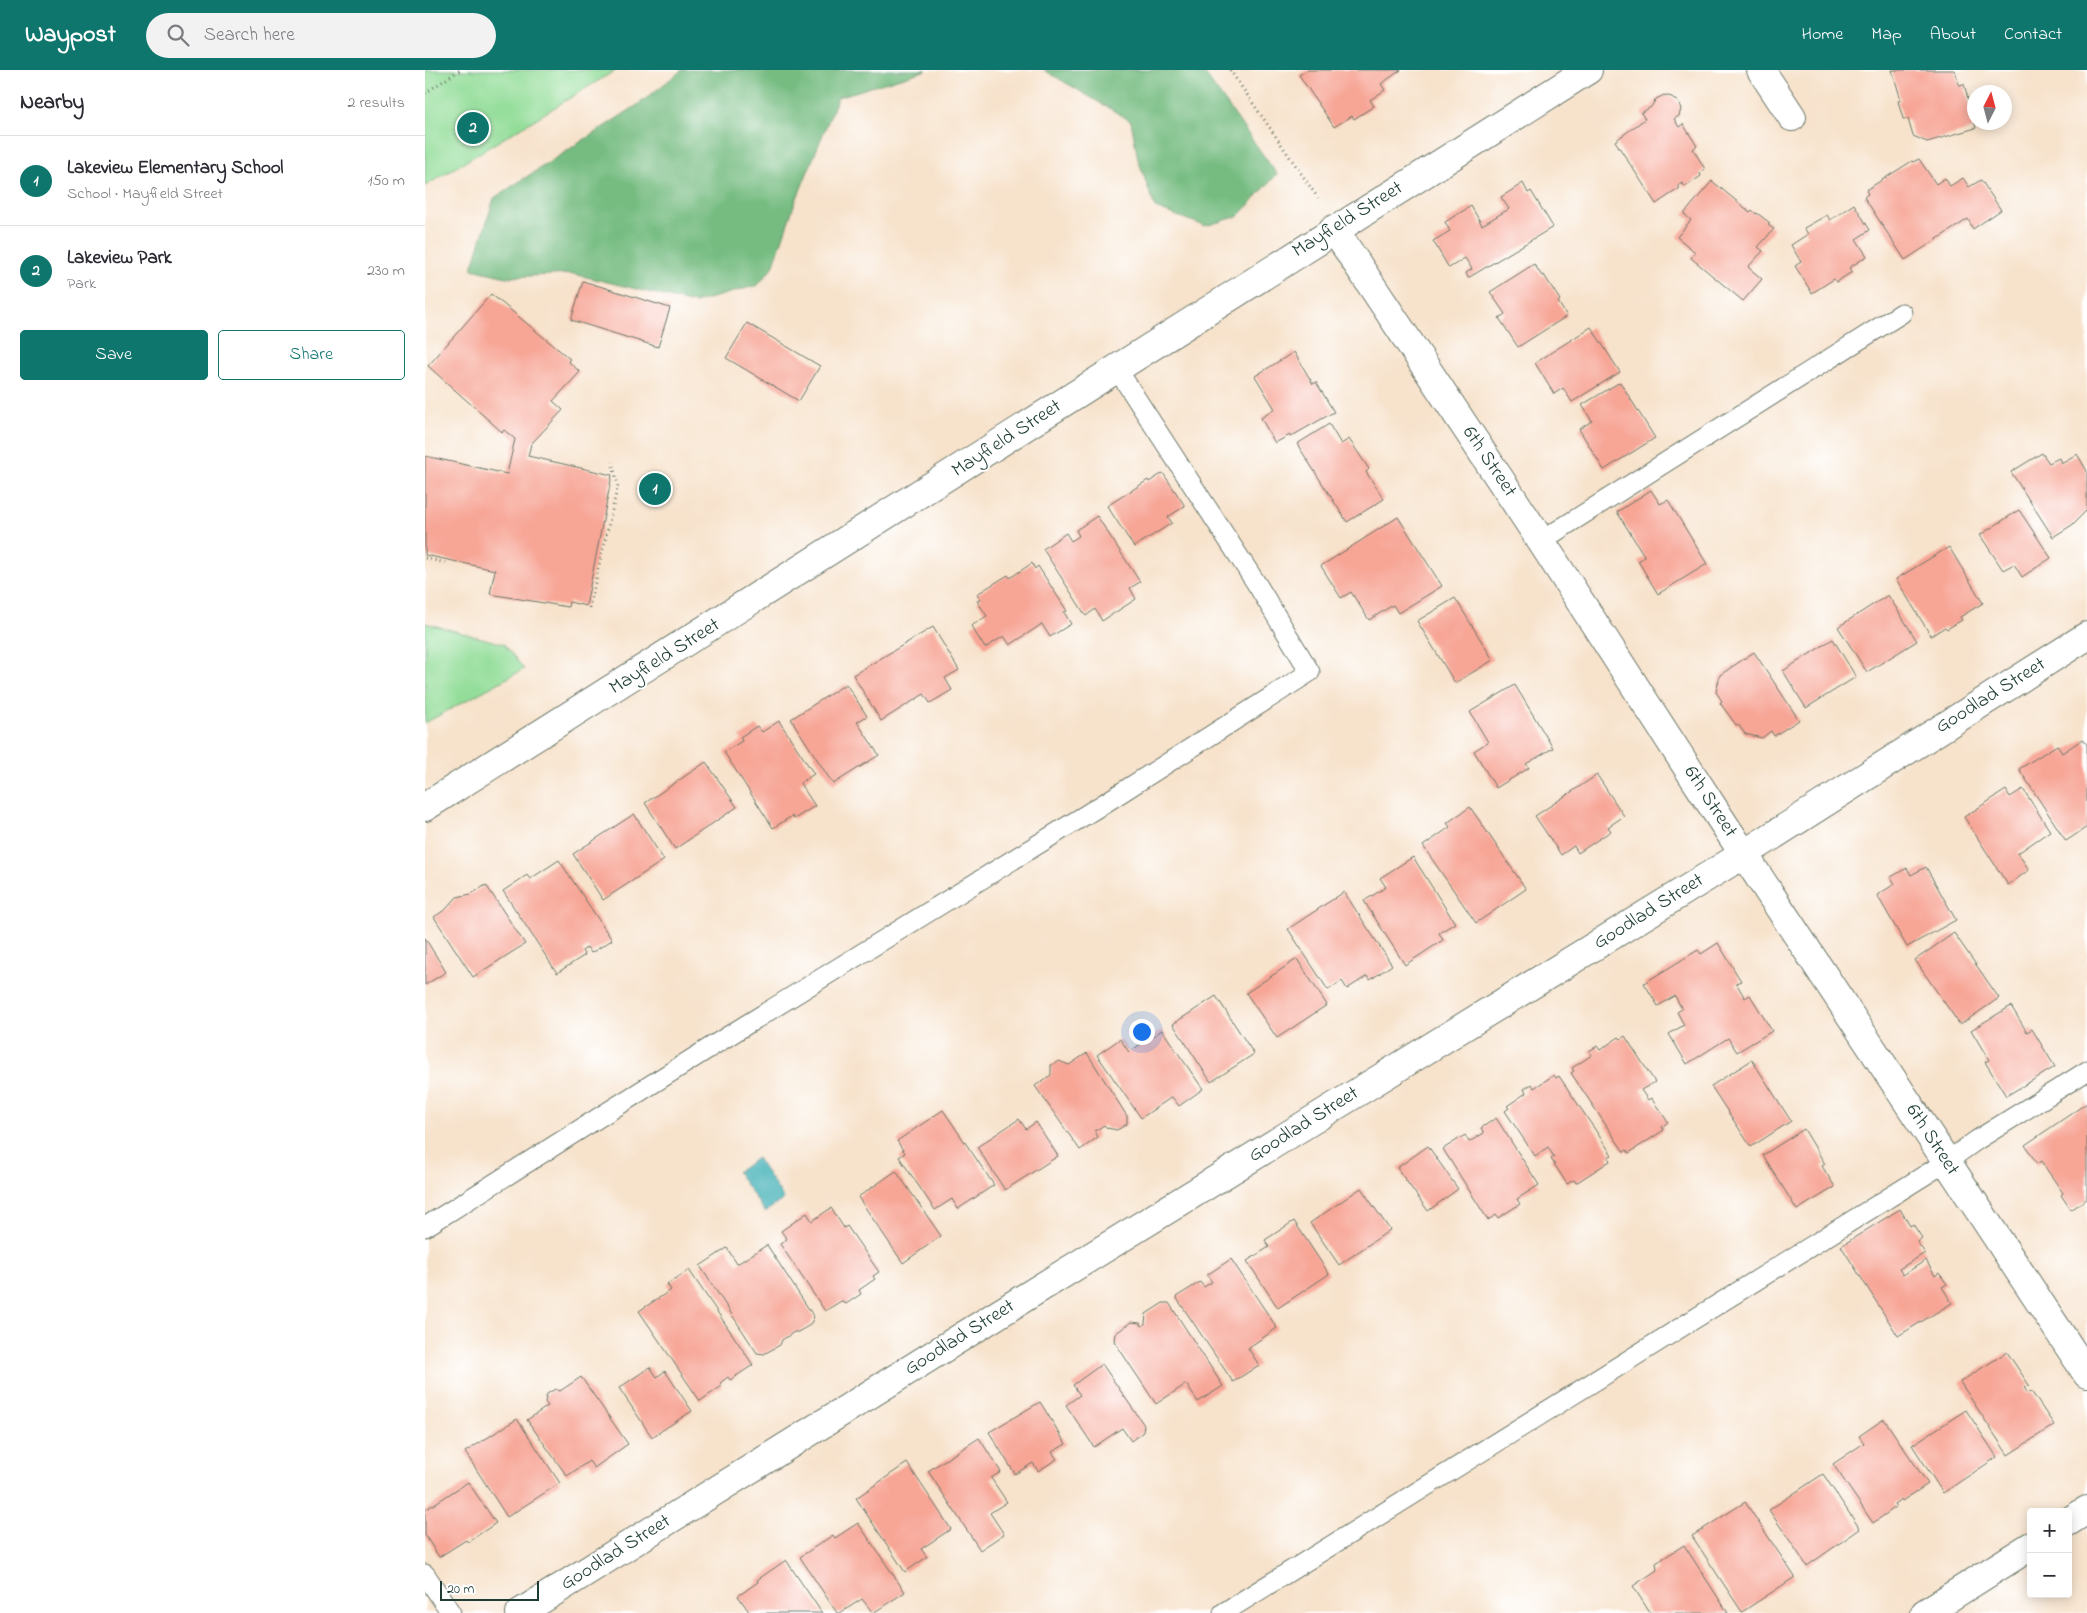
<!DOCTYPE html>
<meta charset="utf-8">
<style>
:root{--surface:#fff;--page:#f2f2f3;--text:#2b2b33;--muted:#7c7c81;--line:#e1e1e2;--accent:#0f766e}
body{margin:0;font-family:"Indie Flower",sans-serif;background:var(--page);color:var(--text)}
.controls{position:absolute;right:15px;bottom:15px;display:grid;overflow:hidden;border-radius:5px;box-shadow:0 2px 12px #0003}
.controls button{width:45px;height:45px;display:grid;place-items:center;padding:0;border:0;border-bottom:1px solid var(--line);background:var(--surface);color:var(--text);font:25px sans-serif}
.compass{position:absolute;left:1542px;top:15px;width:45px;height:45px;border-radius:50%;background:var(--surface);box-shadow:0 2px 12px #0003;rotate:6deg}
.scale{position:absolute;left:15px;bottom:12px;width:99px;box-sizing:border-box;padding-left:5px;border:2px solid #1f3d34;border-top:0;font-size:14px;line-height:18px;white-space:nowrap;color:#1f3d34;-webkit-text-stroke:4px #fff;paint-order:stroke}
.you{position:absolute;left:716px;top:961px;width:18px;height:18px;margin:-12px;border:4px solid #fff;border-radius:50%;background:#1a73e8;box-shadow:0 0 0 8px #1a73e833}
.badge{display:grid;place-items:center;width:32px;height:32px;border-radius:50%;background:var(--accent);color:#fff;font-size:16px;font-weight:700}
.pin{position:absolute;translate:-50% -50%;border:2px solid #fff;box-shadow:0 1px 5px #0006}
.list{margin:0;padding:0;list-style:none}
h2{display:flex;justify-content:space-between;align-items:center;height:65px;margin:0;padding:0 20px;font-size:21px}
h2 small{font-size:16px;font-weight:400;color:var(--muted)}
.list li{display:grid;grid-template-columns:32px 1fr auto;gap:15px;align-items:center;box-sizing:border-box;height:90px;padding:0 20px;border-top:1px solid var(--line)}
.list b{display:block;font-size:19px;white-space:nowrap}
.list p{margin:0;font-size:16px;white-space:nowrap;color:var(--muted)}
.list em{font-size:16px;font-style:normal;color:var(--muted)}
.actions{display:flex;gap:10px;padding:15px 20px}
.actions a{flex:1;padding:11px 0;border:1px solid var(--accent);border-radius:5px;text-align:center;font-size:18px;color:var(--accent)}
.actions .main{background:var(--accent);color:#fff}
.icon{flex:none;width:28px;height:28px;fill:none;stroke:currentColor;stroke-width:2;stroke-linecap:round;stroke-linejoin:round}
.map{position:relative;flex:none;width:1662px;height:1543px;overflow:hidden}
header{display:flex;align-items:center;gap:30px;box-sizing:border-box;height:70px;padding:0 25px;background:var(--accent);color:#fff}
header strong{font-size:24px}
nav{display:flex;gap:28px;margin-inline-start:auto;font-size:18px}
.search{width:350px;height:45px;background:var(--page);display:flex;align-items:center;gap:12px;box-sizing:border-box;padding:0 18px;border-radius:28px;color:var(--muted);font-size:19px}
main{display:flex}
aside{flex:1;background:var(--surface)}
.map>svg:first-child{display:block}
.green{fill:#93dd99;stroke:#598d66}
.forest{fill:#76bc81;stroke:#4a7c5a}
.water{fill:#3dafb5;stroke:#2e7674}
.building{fill:#f7a696}
.lines{fill:none;stroke-linecap:round;stroke-linejoin:round}
.service-casing{stroke:#6b7769;stroke-width:21}
.minor-casing{stroke:#6b7769;stroke-width:30}
.path{stroke:#6b7769;stroke-width:3;stroke-dasharray:1 4;stroke-linecap:butt}
.service{stroke:#fff;stroke-width:19}
.minor{stroke:#fff;stroke-width:28}
.labels{text-anchor:middle;dominant-baseline:central;stroke-width:4;stroke-linejoin:round;paint-order:stroke}
.street-label{font-size:20px;fill:#1f3d34;stroke:#fff}
</style>
<header>
<strong>Waypost</strong>
<div class="search"><svg class="icon" aria-label="search" viewBox="0 0 24 24"><circle cx="10" cy="10" r="6"/><path d="M15 15l6 6"/></svg>Search here</div>
<nav><a>Home</a><a>Map</a><a>About</a><a>Contact</a></nav>
</header>
<main>
<aside>
<h2>Nearby<small>2 results</small></h2>
<ul class="list">
<li><span class="badge">1</span><div><b>Lakeview Elementary School</b><p>School · Mayfield Street</p></div><em>150 m</em></li>
<li><span class="badge">2</span><div><b>Lakeview Park</b><p>Park</p></div><em>230 m</em></li>
</ul>
<div class="actions"><a class="main">Save</a><a>Share</a></div>
</aside>
<div class="map">
<svg width="1662" height="1543" viewBox="0 0 1662 1543">
<rect width="100%" height="100%" fill="#fff"/>
<filter id="ink" filterUnits="userSpaceOnUse"><feTurbulence type="fractalNoise" baseFrequency=".02" numOctaves="2"/><feDisplacementMap in="SourceGraphic" scale="10" xChannelSelector="R" yChannelSelector="G"/><feConvolveMatrix kernelMatrix="1 2 1 2 8 2 1 2 1" color-interpolation-filters="sRGB"/></filter>
<filter id="wash" filterUnits="userSpaceOnUse"><feTurbulence type="fractalNoise" baseFrequency=".0096" numOctaves="4" result="noise"/><feDisplacementMap in="SourceGraphic" scale="20" xChannelSelector="R" yChannelSelector="G"/><feGaussianBlur stdDeviation="1.12" result="paint"/><feColorMatrix in="noise" values="0 0 0 0 0 0 0 0 0 0 0 0 0 0 0 0 0 1.4 0 .05"/><feComposite in="paint" operator="in"/></filter>
<g filter="url(#wash)">
<rect width="100%" height="100%" fill="#f7e2cb"/>
<g class="green">
<polygon points="0,0 191,0 0,116"/>
<polygon points="0,553 79,574 99,599 0,653"/>
</g>
<g class="forest">
<polygon points="257,0 502,0 413,27 368,138 348,197 333,215 269,233 149,204 81,207 47,199 69,128 214,34"/>
<polygon points="619,0 777,0 852,104 814,146 780,156 730,138 713,89 706,51"/>
</g>
<polygon class="water" points="332,1088 359,1129 340,1142 312,1102"/>
<g id="blocks">
<g class="building">
<polygon points="882,0 976,0 956,14 960,20 945,30 949,36 929,49 927,46 909,57 874,5"/>
<polygon points="1467,0 1530,0 1534,15 1539,14 1551,58 1502,72 1488,66 1483,49 1478,49 1473,31 1476,30"/>
<polygon points="1239,25 1247,27 1254,33 1256,39 1254,46 1249,49 1254,57 1258,54 1272,76 1268,79 1280,99 1275,103 1276,106 1260,117 1257,113 1253,116 1255,118 1231,134 1190,71 1220,49 1216,43 1226,37 1231,29"/>
<polygon points="1494,89 1511,114 1520,108 1525,116 1538,108 1544,117 1556,110 1576,140 1548,159 1543,149 1480,190 1439,127 1443,124 1441,120 1487,91 1488,92"/>
<polygon points="1287,111 1325,142 1327,140 1331,144 1332,143 1345,153 1343,155 1349,159 1333,177 1338,181 1323,197 1337,209 1318,231 1266,188 1270,182 1252,167 1266,150 1259,144"/>
<polygon points="1098,113 1103,123 1106,121 1128,157 1043,208 1041,203 1047,199 1040,188 1024,198 1008,171 1025,161 1020,152 1046,136 1057,155 1084,139 1076,127"/>
<polygon points="1429,134 1445,160 1431,169 1442,186 1424,198 1427,202 1411,212 1409,209 1387,223 1370,196 1376,192 1366,175 1383,164 1379,158 1402,145 1405,150"/>
<polygon points="1109,194 1117,206 1119,205 1135,230 1133,232 1142,246 1093,277 1074,248 1080,244 1065,222"/>
<polygon points="158,211 245,238 233,277 146,250"/>
<polygon points="66,224 145,289 143,291 155,302 128,331 138,340 106,374 103,386 187,405 161,536 144,532 143,537 65,524 70,500 0,485 0,386 82,404 90,369 79,360 77,362 3,296"/>
<polygon points="322,253 395,296 374,331 301,288"/>
<polygon points="1166,257 1195,302 1147,332 1138,318 1129,324 1110,293"/>
<polygon points="869,282 888,314 891,312 909,342 865,367 865,365 850,373 836,348 850,339 830,306"/>
<polygon points="1195,312 1230,368 1179,400 1154,359 1167,351 1157,335"/>
<polygon points="904,354 916,374 924,369 944,399 941,402 959,429 922,452 872,374"/>
<polygon points="1617,383 1624,393 1634,388 1636,393 1652,384 1662,401 1662,440 1647,455 1628,467 1586,402"/>
<polygon points="738,403 760,436 743,447 747,453 709,477 682,436 723,410 724,412"/>
<polygon points="1226,420 1235,434 1243,430 1282,494 1233,524 1213,491 1220,487 1192,442"/>
<polygon points="1594,440 1626,488 1597,507 1589,494 1578,500 1555,465"/>
<polygon points="672,446 715,512 705,518 711,529 677,551 670,539 661,546 618,479 641,463 646,471 654,466 651,460"/>
<polygon points="973,447 1017,516 973,543 968,535 944,550 926,522 916,528 896,496"/>
<polygon points="1524,477 1558,533 1535,547 1537,550 1522,559 1520,557 1506,566 1471,509"/>
<polygon points="607,493 610,499 613,496 642,541 639,542 646,554 625,567 617,554 585,575 579,566 560,578 546,556 562,546 552,531 556,529 552,524 583,505 585,508"/>
<polygon points="1463,525 1492,571 1442,602 1413,557"/>
<polygon points="1030,528 1068,590 1030,613 992,551"/>
<polygon points="508,557 534,600 520,608 527,620 505,633 499,624 456,651 428,605"/>
<polygon points="1408,569 1431,607 1381,638 1358,601"/>
<polygon points="1329,582 1374,650 1349,666 1346,661 1337,668 1320,664 1313,654 1311,655 1295,633 1297,631 1291,622 1295,605"/>
<polygon points="421,614 442,646 432,652 454,685 408,714 366,649"/>
<polygon points="1090,615 1128,678 1101,694 1104,698 1071,718 1049,681 1063,672 1045,642"/>
<polygon points="354,651 389,704 375,713 390,736 369,749 367,746 348,758 299,682 317,671 315,667 332,656 337,662"/>
<polygon points="1658,669 1662,675 1662,757 1641,771 1594,699 1632,675 1637,683"/>
<polygon points="281,692 312,737 250,779 220,733"/>
<polygon points="1172,705 1199,746 1183,757 1186,761 1153,783 1149,776 1136,785 1110,746"/>
<polygon points="1598,719 1625,761 1593,783 1604,800 1583,815 1539,747 1581,720 1585,727"/>
<polygon points="1045,737 1101,819 1051,853 998,776 1025,757 1022,753"/>
<polygon points="209,744 239,790 178,830 148,784"/>
<polygon points="988,787 1030,853 1014,863 1018,870 980,895 939,831 961,817 955,808"/>
<polygon points="134,790 187,870 166,883 162,877 157,881 160,885 132,903 78,821 102,805 105,809"/>
<polygon points="1501,797 1531,850 1482,877 1452,825 1470,814 1466,807 1482,798 1486,805"/>
<polygon points="61,815 100,874 48,907 9,847 21,839 32,827 46,824"/>
<polygon points="919,822 967,895 945,910 942,906 922,919 917,911 903,920 863,859"/>
<polygon points="1529,863 1574,928 1535,955 1490,890"/>
<polygon points="0,868 21,902 0,915"/>
<polygon points="1293,873 1316,911 1311,913 1320,928 1325,925 1347,961 1312,982 1303,968 1262,994 1244,964 1259,955 1252,942 1257,939 1250,926 1233,936 1219,913 1273,880 1276,884"/>
<polygon points="872,889 902,935 852,968 821,923"/>
<polygon points="791,926 829,984 786,1012 748,954"/>
<polygon points="1586,936 1602,962 1607,959 1630,997 1581,1026 1560,992 1564,990 1546,960"/>
<polygon points="737,960 778,1019 754,1036 747,1027 716,1048 672,985 695,969 704,982"/>
<polygon points="1200,966 1230,1012 1216,1020 1223,1030 1226,1028 1243,1052 1237,1057 1239,1060 1204,1083 1202,1080 1199,1082 1146,1003 1149,1001 1147,998 1167,985 1164,981 1172,976 1175,980 1194,967 1196,969"/>
<polygon points="662,983 702,1046 702,1054 692,1060 682,1058 679,1055 670,1061 673,1067 655,1080 610,1016 626,1005 626,995 634,991 644,995"/>
<polygon points="1327,990 1366,1051 1326,1077 1286,1016"/>
<polygon points="1129,1005 1131,1008 1134,1006 1187,1085 1183,1087 1185,1091 1151,1113 1149,1110 1142,1114 1126,1089 1129,1087 1123,1077 1110,1086 1080,1041 1084,1038 1082,1036 1101,1023 1099,1019 1107,1014 1109,1018"/>
<polygon points="1662,1033 1662,1129 1646,1140 1636,1125 1638,1123 1616,1091 1612,1094 1600,1075"/>
<polygon points="518,1040 569,1115 533,1139 527,1129 510,1140 474,1087 480,1083 472,1071"/>
<polygon points="1071,1048 1114,1115 1092,1129 1095,1134 1073,1148 1071,1145 1063,1150 1018,1079 1040,1065 1044,1072 1059,1063 1056,1058"/>
<polygon points="594,1049 601,1059 611,1052 633,1086 580,1120 552,1077"/>
<polygon points="1379,1059 1400,1094 1397,1096 1410,1117 1372,1140 1338,1085"/>
<polygon points="1003,1076 1033,1119 1003,1141 972,1098"/>
<polygon points="471,1101 516,1166 478,1193 433,1127"/>
<polygon points="936,1118 965,1160 914,1195 885,1153"/>
<polygon points="406,1138 419,1158 422,1156 454,1202 448,1206 450,1209 434,1220 436,1224 421,1234 416,1231 400,1241 355,1174 362,1169 356,1161 382,1143 387,1151"/>
<polygon points="1475,1139 1485,1156 1488,1154 1497,1168 1492,1172 1500,1183 1474,1199 1478,1205 1501,1190 1510,1206 1514,1203 1522,1214 1517,1217 1527,1233 1473,1266 1416,1176"/>
<polygon points="869,1151 904,1204 853,1238 822,1191 844,1177 840,1170"/>
<polygon points="342,1175 389,1247 385,1255 373,1262 369,1262 357,1270 355,1275 339,1284 332,1283 275,1196 302,1178 312,1194"/>
<polygon points="806,1189 852,1258 823,1278 834,1295 808,1312 751,1227 775,1212 779,1217 787,1212 782,1205"/>
<polygon points="264,1200 328,1295 305,1310 303,1307 295,1313 297,1316 275,1331 214,1241 246,1220 242,1214"/>
<polygon points="738,1233 744,1233 798,1316 773,1332 761,1314 731,1334 689,1271 690,1264 706,1252 715,1253 717,1256 720,1254 721,1244"/>
<polygon points="1582,1282 1604,1315 1599,1318 1603,1323 1606,1321 1629,1355 1583,1385 1535,1312"/>
<polygon points="677,1294 719,1355 718,1362 706,1371 697,1358 669,1377 641,1335 655,1325 648,1315"/>
<polygon points="225,1297 232,1307 240,1301 267,1341 227,1367 194,1318"/>
<polygon points="156,1307 203,1374 169,1398 164,1391 142,1406 102,1350 123,1336 120,1332 122,1324 130,1319 135,1321"/>
<polygon points="615,1332 641,1374 627,1382 632,1389 613,1401 608,1393 590,1404 564,1362"/>
<polygon points="1541,1340 1572,1387 1518,1423 1487,1375"/>
<polygon points="92,1349 135,1413 82,1447 40,1382"/>
<polygon points="1459,1349 1503,1414 1477,1431 1476,1429 1469,1434 1471,1437 1448,1453 1408,1394 1439,1373 1434,1366"/>
<polygon points="554,1368 576,1402 566,1408 582,1432 565,1443 579,1464 555,1480 503,1401"/>
<polygon points="482,1393 526,1459 496,1479 502,1487 480,1502 431,1428"/>
<polygon points="1398,1404 1435,1459 1382,1496 1344,1440"/>
<polygon points="43,1412 71,1453 43,1472 41,1470 14,1487 0,1465 0,1440"/>
<polygon points="1320,1432 1370,1507 1317,1542 1267,1466"/>
<polygon points="433,1453 480,1522 448,1543 437,1529 415,1543 412,1543 375,1487 408,1465 410,1468"/>
<polygon points="1259,1475 1303,1543 1225,1543 1208,1516 1232,1500 1231,1493"/>
<polygon points="361,1490 397,1543 325,1543 313,1526 333,1512 332,1510"/>
</g>
</g>
</g>
<g filter="url(#ink)">
<use href="#blocks" fill-opacity="0" stroke="#6b7769" stroke-width="1"/>
<g class="lines">
<defs>
<g id="service">
<polyline points="1116,471 1477,243"/>
<polyline points="0,1157 316,958 683,731 885,602 833,516 692,299"/>
<polyline points="0,1504 26,1543"/>
<polyline points="798,1543 1521,1092 1552,1070 1662,1001"/>
</g>
<g id="minor">
<polyline points="1336,0 1367,47"/>
<polyline points="909,159 1116,471 1293,745 1662,1304"/>
<path d="M0,737C390,494 774,243 1163,0"/>
<polyline points="1643,1452 1662,1440"/>
<polyline points="95,1543 599,1228 1319,784 1662,566"/>
<polyline points="1500,1543 1606,1476"/>
</g>
</defs>
<use href="#service" class="service-casing"/>
<use href="#minor" class="minor-casing"/>
<g class="path">
<polyline points="805,0 893,128"/>
<polyline points="0,23 35,0"/>
<polyline points="0,488 21,493"/>
<polyline points="164,538 193,415 187,392"/>
</g>
<use href="#service" class="service"/>
<use href="#minor" class="minor"/>
</g>
</g>
<g class="labels">
<g class="street-label">
<text transform="translate(923 150) rotate(-32)">Mayfield Street</text>
<text transform="translate(582 369) rotate(-33)">Mayfield Street</text>
<text transform="translate(1064 392) rotate(56)">6th Street</text>
<text transform="translate(240 587) rotate(-32)">Mayfield Street</text>
<text transform="translate(1566 626) rotate(-32)">Goodlad Street</text>
<text transform="translate(1285 732) rotate(57)">6th Street</text>
<text transform="translate(1224 842) rotate(-32)">Goodlad Street</text>
<text transform="translate(879 1055) rotate(-32)">Goodlad Street</text>
<text transform="translate(1507 1070) rotate(57)">6th Street</text>
<text transform="translate(535 1268) rotate(-32)">Goodlad Street</text>
<text transform="translate(191 1483) rotate(-32)">Goodlad Street</text>
</g>
</g>
</svg>
<div class="controls">
<button>+</button>
<button>−</button>
</div>
<svg class="compass" viewBox="-18 -18 36 36"><path d="M0-13l5 13h-10z" fill="#e53935"/><path d="M0 13l5-13h-10z" fill="#7c7c81"/></svg>
<div class="scale">20 m</div>
<div class="you"></div>
<div class="pin badge" style="left:230px;top:419px">1</div>
<div class="pin badge" style="left:48px;top:58px">2</div>
</div>
</main>
